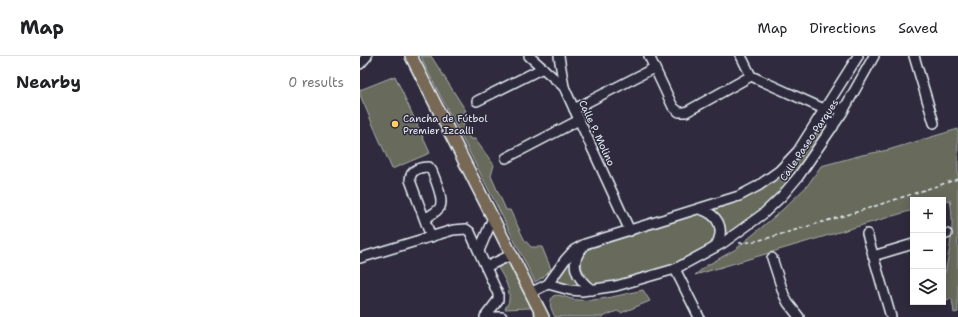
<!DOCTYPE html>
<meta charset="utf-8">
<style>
:root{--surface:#fff;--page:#f6f6f6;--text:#202124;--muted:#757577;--line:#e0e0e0}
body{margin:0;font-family:"Shantell Sans",sans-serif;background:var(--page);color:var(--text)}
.controls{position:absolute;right:12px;bottom:12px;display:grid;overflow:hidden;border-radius:0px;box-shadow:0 2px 10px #0003}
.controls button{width:36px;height:36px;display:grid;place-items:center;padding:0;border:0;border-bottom:1px solid var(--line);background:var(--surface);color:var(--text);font:20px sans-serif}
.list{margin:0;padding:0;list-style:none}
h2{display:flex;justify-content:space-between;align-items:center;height:52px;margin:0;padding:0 16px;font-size:17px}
h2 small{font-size:13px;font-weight:400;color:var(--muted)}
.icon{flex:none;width:22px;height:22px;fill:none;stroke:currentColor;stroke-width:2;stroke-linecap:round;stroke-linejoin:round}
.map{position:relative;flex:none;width:598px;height:261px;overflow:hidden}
header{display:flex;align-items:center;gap:24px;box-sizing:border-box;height:56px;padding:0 20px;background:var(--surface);border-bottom:1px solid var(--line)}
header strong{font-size:19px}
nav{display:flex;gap:22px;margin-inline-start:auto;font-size:14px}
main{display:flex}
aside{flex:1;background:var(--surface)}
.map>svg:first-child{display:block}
.green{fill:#676a5c;stroke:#a8aeaa}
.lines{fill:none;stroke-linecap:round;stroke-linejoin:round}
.minor-casing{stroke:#e8f1f8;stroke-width:12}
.major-casing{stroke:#e8f1f8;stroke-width:14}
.path{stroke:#e8f1f8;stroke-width:1.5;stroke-dasharray:4 3;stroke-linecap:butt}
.minor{stroke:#2f2a3d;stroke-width:9}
.major{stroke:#776954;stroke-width:11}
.poi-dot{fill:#ffd166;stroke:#2f2a3d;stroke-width:1.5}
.labels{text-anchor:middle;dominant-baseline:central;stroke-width:3;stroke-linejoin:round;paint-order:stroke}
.poi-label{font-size:10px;fill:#e8f1f8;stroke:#2f2a3d;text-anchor:start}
.street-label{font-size:10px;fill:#e8f1f8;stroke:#2f2a3d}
</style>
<header>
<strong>Map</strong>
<nav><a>Map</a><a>Directions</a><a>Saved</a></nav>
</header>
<main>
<aside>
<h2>Nearby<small>0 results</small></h2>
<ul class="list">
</ul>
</aside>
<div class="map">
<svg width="598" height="261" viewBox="0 0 598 261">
<rect width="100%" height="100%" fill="#2f2a3d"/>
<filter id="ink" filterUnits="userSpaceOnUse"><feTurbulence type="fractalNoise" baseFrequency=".025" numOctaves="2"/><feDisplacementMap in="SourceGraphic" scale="8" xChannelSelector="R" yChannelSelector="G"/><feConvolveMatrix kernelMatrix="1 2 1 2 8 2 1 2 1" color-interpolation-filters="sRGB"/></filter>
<g filter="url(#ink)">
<g class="green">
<polygon points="61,0 71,0 106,55 99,59 110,83 115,83 134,109 131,120 146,154 150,154 164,183 171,191 182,191 191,213 183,221 175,226 137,150 64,8"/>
<polygon points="35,20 70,97 32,113 0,39 0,34"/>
<path d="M464,59L469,72L426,133L392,163L365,181C369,169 359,160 351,153L401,132Z"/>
<path d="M598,73V256L594,257L592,243L583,244V217H585C590,192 595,169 590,144L583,146V144H553V154L335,219L346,210L376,193L421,155L447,130L461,110L502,99L528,94Z"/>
<path d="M339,158C357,166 357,169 355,188L314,210L256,227L236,230L230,226L222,213L221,205L223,198L231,192Z"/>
<path d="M148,201L171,252L145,253C146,250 149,247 149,244C151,231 141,217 135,207Z"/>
<polygon points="215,201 227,233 197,229 194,222 206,204"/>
<path d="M283,234L290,245L261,257L257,255L242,261H195C191,253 188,248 193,240C201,237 209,244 218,244C238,246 263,238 283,234Z"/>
</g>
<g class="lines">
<defs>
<g id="minor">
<polyline points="169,0 204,31 270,175"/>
<polyline points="199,0 204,31"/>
<polyline points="289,0 313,51 319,56 326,56 391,20"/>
<polyline points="381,0 391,20 464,53 484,52"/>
<polyline points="554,0 574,67"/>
<polyline points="0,8 7,0"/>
<polyline points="117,45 183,12"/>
<polyline points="214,53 294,12"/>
<polyline points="464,53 473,71"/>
<polyline points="146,102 219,64"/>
<path d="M339,153C359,158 366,174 355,191"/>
<path d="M65,163C70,159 77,156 80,151C84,143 75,123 72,115L69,111C60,111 50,114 50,124L71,181"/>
<polyline points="507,178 531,261"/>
<polyline points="583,179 587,178"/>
<path d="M223,191C208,208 217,223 232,234"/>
<polyline points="119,195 133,162"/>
<polyline points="513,200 553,188"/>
<polyline points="0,202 93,174 106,173 110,176 138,238 138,244 125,261"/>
<polyline points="412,202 424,239 428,247 439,261"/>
<polyline points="126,211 151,199"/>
<polyline points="315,213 339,261"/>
<polyline points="188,228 210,234 222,235 256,230 315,213 363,187 403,158 422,140 438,121 482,57 514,0"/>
<polyline points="170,237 188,228 205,204 214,194 225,188 379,140 398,130 419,115 438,95 498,0"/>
<polyline points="126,261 142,261"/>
</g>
<polyline id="major" points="51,0 183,261"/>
</defs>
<use href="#minor" class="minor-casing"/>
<use href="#major" class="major-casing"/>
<polyline class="path" points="379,187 391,186 408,182 500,155 598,123"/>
<use href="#minor" class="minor"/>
<use href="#major" class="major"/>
</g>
</g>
<circle class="poi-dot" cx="35" cy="68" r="4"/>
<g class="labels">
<g class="poi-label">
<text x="43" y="62">Cancha de Fútbol<tspan x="43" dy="12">Premier Izcalli</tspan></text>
</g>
<g class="street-label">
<text transform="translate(237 77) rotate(65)">Calle P. Molino</text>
<text transform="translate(449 84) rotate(-56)">Calle Paseo Parques</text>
</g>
</g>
</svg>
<div class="controls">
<button>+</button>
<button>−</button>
<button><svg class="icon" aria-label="layers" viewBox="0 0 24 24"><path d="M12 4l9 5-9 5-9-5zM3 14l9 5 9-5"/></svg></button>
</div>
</div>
</main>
